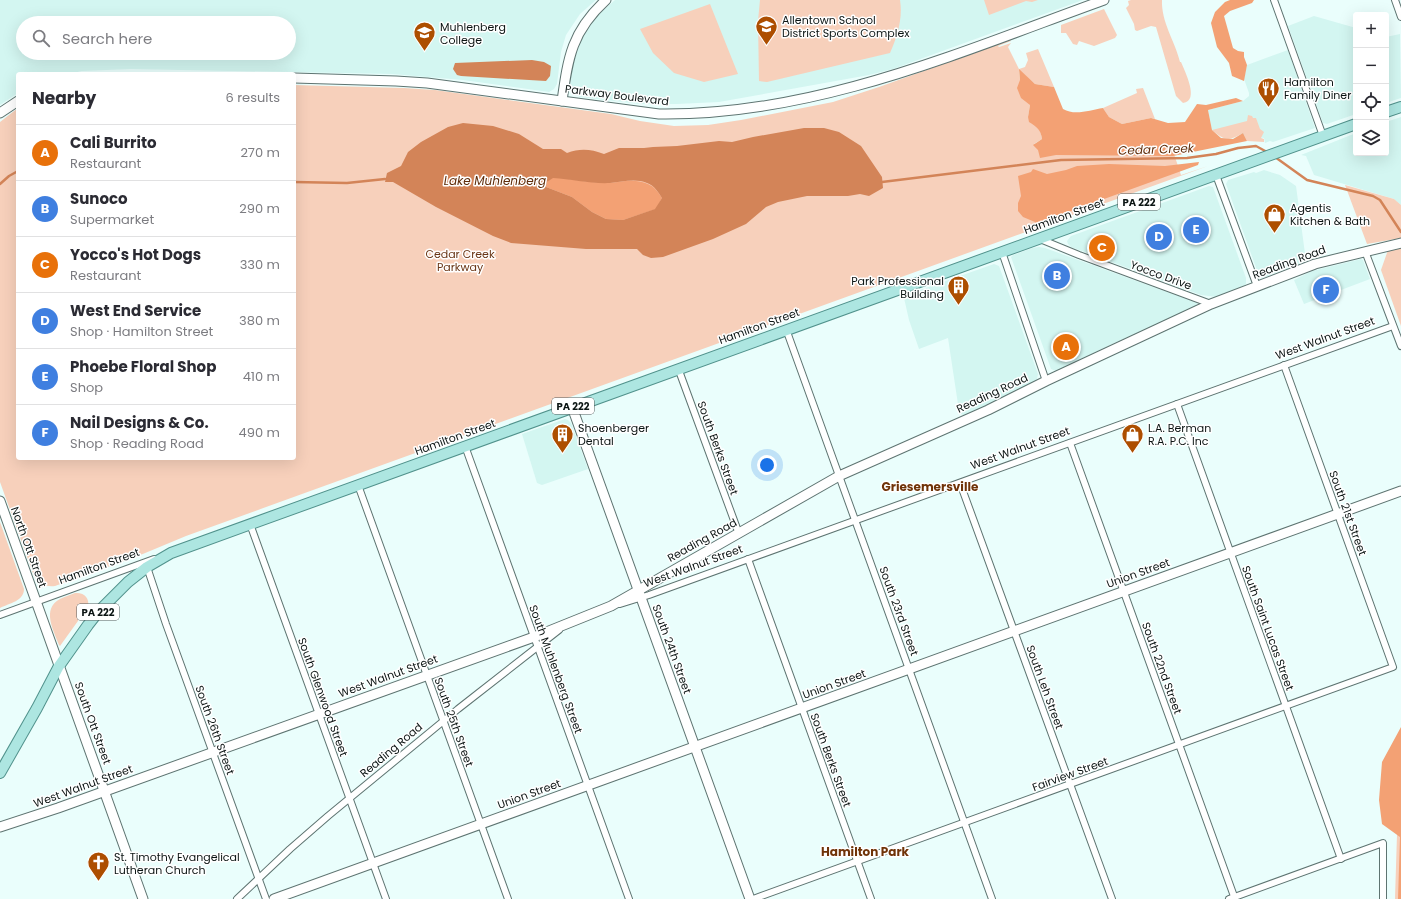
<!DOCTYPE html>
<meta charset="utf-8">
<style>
:root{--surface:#fff;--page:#f2f2f3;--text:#2b2b33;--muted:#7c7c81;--line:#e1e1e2;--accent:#ad4e00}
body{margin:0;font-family:Poppins,sans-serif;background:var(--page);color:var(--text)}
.controls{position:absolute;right:12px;top:12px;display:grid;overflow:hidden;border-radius:4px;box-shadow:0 4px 16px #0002}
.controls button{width:36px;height:36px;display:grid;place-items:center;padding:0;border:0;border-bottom:1px solid var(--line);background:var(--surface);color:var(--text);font:20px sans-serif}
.you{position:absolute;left:767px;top:465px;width:14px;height:14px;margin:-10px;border:3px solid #fff;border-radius:50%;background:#1a73e8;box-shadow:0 0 0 6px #1a73e833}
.badge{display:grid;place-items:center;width:26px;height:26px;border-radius:50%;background:var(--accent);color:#fff;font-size:13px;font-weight:700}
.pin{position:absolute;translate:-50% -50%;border:2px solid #fff;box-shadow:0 1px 4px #0006}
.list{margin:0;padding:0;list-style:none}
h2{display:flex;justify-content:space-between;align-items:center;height:52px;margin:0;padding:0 16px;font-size:17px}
h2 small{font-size:13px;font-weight:400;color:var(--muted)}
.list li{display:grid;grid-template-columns:26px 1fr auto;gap:12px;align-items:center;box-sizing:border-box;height:56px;padding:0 16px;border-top:1px solid var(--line)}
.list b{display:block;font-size:15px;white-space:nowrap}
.list p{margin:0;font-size:13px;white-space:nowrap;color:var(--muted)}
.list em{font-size:13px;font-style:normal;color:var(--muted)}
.icon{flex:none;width:22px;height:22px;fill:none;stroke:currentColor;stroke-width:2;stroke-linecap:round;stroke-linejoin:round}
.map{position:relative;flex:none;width:1401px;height:899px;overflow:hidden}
.search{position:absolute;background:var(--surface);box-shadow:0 4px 16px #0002;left:16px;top:16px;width:280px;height:44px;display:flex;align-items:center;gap:10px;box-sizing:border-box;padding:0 14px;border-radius:22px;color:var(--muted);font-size:15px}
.panel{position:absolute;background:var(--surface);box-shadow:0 4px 16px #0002;left:16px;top:72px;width:280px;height:388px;border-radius:4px}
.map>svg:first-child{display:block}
.built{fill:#d3f6f1;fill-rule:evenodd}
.green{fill:#f7d0bb}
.forest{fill:#f3a174}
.water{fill:#d38458;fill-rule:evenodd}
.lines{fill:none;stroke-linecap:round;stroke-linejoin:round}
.stream{stroke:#d38458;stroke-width:2.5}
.street-casing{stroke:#5e7471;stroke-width:8}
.secondary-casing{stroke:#5e7471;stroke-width:11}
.primary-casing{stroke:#51928c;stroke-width:12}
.street{stroke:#fff;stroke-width:6}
.secondary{stroke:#fff;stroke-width:9}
.primary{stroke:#ade6e1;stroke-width:10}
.labels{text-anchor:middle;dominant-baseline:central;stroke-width:3;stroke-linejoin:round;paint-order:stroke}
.shield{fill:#fff;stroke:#555b5a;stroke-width:1}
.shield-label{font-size:10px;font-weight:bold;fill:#0c1514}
.poi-label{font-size:11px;fill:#0c1514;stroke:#fff;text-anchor:start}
.street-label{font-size:11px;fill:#0c1514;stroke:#fff}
.park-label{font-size:11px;fill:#6a3616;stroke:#fff}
.water-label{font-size:12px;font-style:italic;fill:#602d0a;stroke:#fff}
.neighbourhood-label{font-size:12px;font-weight:bold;fill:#703308;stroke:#fff}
</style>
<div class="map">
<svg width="1401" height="899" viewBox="0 0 1401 899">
<rect width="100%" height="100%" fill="#eafefc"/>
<g class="built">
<path d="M0,0H596L580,14L566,35L561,52L557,84L554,89L549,92L463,80L392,74L131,69L82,71L68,74H18V93L0,105ZM23,23H289V53H23Z"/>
<polygon points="615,0 1083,0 893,69 869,75 719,102 677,104 640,104 581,97 574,95 570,89 573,55 579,37 589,23"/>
<polygon points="1314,16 1356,28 1356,114 1327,124 1323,123 1288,26"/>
<polygon points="1400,34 1401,98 1386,103 1386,37"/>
<polygon points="1288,50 1315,128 1273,142 1270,141 1265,143 1264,138 1212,130 1208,110 1243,101 1249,96 1249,93 1244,79 1247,65"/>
<polygon points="1401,117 1401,205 1394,199 1314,175 1306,156 1301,155 1356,133 1356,153 1386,153 1386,122"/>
<polygon points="1264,170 1280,175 1296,186 1306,261 1263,278 1259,276 1226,184 1228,180 1254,172 1256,173"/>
<polygon points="1209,186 1213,187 1246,278 1246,284 1242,287 1217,297 1201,295 1071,247 1068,244 1067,241 1071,236"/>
<polygon points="1039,247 1045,248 1192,301 1197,303 1196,307 1112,344 1056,371 1051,369 1011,257 1013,255 1032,248"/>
<polygon points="1361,259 1363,260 1370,279 1304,304 1294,280 1312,271"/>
<polygon points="994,264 999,266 1038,374 1037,379 1033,383 966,416 961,414 959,411 948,338 919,349 909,320 904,298 906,295"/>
<polygon points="565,419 568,420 571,423 588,469 542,485 537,483 522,434"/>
</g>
<g class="green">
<path d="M760,0H900C903,19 897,37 890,53L767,82L759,81L758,21Z"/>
<polygon points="984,0 1038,0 1032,2 1026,1 989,15"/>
<path d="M1131,0H1162C1161,22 1175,41 1180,62H1181C1185,72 1200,101 1183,103L1176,96L1156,27L1151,26L1137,31L1135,30L1134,24L1126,8L1129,5L1128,1Z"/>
<polygon points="710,4 738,74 704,82 674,73 653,53 640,29"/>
<polygon points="1104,9 1117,35 1115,38 1094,46 1079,41 1077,45 1073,44 1066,33 1061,33 1061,25"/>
<path d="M1010,40L1011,41L998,46L999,47L1011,43L1008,47L1019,69L1025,67L1028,60L1026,53L1038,49L1054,87L1035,84L1019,70L1020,80L1030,105L1028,117L1040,129L1042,139L1034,144L1167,133L1181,175L1208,166L186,536L138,556L55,586C45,587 40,584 34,576L0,482V122L18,108V458H294V85L404,88L435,90L611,114L640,121L674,126L708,125L741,120L833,102L879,87Z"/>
<polygon points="1143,88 1155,119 1151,118 1122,124 1109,117 1103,108 1137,93 1136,89"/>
<path d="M1248,115L1252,116L1253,118H1256L1260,129L1264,132L1261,138L1264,139V142L1247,141L1243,133C1228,142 1224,140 1212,130L1247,121Z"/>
<polygon points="1345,185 1394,199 1401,205 1401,238 1367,244"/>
<polygon points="1401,247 1401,326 1381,270 1388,250"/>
<path d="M0,522L24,589C24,601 10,603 0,608Z"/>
<path d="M75,593C84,592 90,598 88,607L60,646L59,645C54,631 41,609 60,599C64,597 70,595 75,593Z"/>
<polygon points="1399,770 1401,899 1395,899"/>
</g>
<g class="forest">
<polygon points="1230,0 1254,0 1252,3 1230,11 1224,16 1233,48 1238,51 1244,52 1244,57 1247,65 1244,81 1232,76 1229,63 1217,47 1211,23 1215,12 1225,2"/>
<path d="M1019,69L1035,84L1054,87L1063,109C1075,116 1090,110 1103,108L1109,117L1122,124L1151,118L1168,123L1185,122L1197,104L1206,105L1236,98L1243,101L1208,110L1212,130L1221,138L1233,139L1243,133L1247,141L1173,156L1056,155L1040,158L1038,150L1033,145L1042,139C1041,130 1037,127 1029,122L1028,117L1030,105L1021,98L1017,88L1020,80Z"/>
<polygon points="1199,162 1198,165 1035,224 1035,222 1023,217 1018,211 1018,203 1021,196 1018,176 1031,172 1033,169 1047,174 1066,170 1077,166 1109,164 1165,166"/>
<path d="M553,177C571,179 590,183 608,183C621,182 635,178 648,184C655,187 658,192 662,198L656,209L623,220L606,219L592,212L572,197L546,187L547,182Z"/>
<polygon points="1401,727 1401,899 1398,899 1400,837 1382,824 1379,800 1382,762"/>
</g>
<g class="water">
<polygon points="532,60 544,62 551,66 550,76 546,81 461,76 457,75 453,69 455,63"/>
<path d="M463,123L493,126L519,134L543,149H561L567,153C580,148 591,149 604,154L619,148H644L653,147L677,146L719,141L732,142L753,137L804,128H824L839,132L861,146L882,177L883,188L869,196L860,194L848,196H807L778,202L766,207L746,224L713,239L663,257L651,258L643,255L637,249H586L511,243L493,236L436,207L393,182H385L387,173L401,166L408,152L421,142L448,127ZM553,178C571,179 591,184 610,183C622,182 635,178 647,183C655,186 658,192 662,198L655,209L623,220L606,219L592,212L572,197L546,187L547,182Z"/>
</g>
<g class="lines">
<g class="stream">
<polyline points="1275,157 1307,180 1373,196 1380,200 1401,232"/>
<polyline points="294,182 347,183 385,179"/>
<polyline points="882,182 1061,160 1187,158 1216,154 1238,148 1256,146 1267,152"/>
<polyline points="0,184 9,176 18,171"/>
</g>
<defs>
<g id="street">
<polyline points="1274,0 1323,136"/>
<polyline points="1395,0 1401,17"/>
<polyline points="1216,175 1257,286"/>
<polyline points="1040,239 1079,255 1211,304"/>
<polyline points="1365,251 1401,346"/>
<polyline points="1002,252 1046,381"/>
<polyline points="786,329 992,899"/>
<polyline points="678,368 739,534"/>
<polyline points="1177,404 1341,859"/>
<polyline points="1070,443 1235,899"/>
<polyline points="465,446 629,899"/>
<polyline points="960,483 1112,899"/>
<polyline points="358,485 508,899"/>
<polyline points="250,524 386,899"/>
<polyline points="748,559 871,899"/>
<polyline points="147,567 166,624 266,899"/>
<polyline points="620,604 649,595 1393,326"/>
<polyline points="0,615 154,559"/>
<polyline points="237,899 290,849 328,816 458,709 559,630"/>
<polyline points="753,899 1393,667 1284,365"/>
<polyline points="1229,899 1383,843 1383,899"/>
</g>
<g id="secondary">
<path d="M294,78L396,81L427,83L659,114C815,116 960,52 1104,0"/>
<path d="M562,101C568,57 572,31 606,0"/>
<polyline points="0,113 18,101"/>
<polyline points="572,407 750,899"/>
<polyline points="0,501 143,899"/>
<polyline points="0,827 58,808 534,637 611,606 839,476 988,410 1046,381 1211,304 1315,264 1401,243"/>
<polyline points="274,899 1401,491"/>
</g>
<g id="primary">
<polyline points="1386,112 1401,107"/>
<polyline points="0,773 37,708 59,666 88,625 99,611 128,582 147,567 171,553 1356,124"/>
</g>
</defs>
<use href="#street" class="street-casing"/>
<use href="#secondary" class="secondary-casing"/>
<use href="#primary" class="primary-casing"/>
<use href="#street" class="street"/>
<use href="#secondary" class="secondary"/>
<use href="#primary" class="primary"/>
</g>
<defs>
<symbol id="school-pin" viewBox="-11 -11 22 30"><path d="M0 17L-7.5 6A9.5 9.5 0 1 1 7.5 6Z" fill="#ad4e00" stroke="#fff"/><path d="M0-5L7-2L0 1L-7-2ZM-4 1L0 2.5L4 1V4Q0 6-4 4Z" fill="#fff"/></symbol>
<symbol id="university-pin" viewBox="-11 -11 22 30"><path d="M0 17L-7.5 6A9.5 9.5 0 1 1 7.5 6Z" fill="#ad4e00" stroke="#fff"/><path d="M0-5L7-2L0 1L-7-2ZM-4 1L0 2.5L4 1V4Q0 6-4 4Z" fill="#fff"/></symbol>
<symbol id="restaurant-pin" viewBox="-11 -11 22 30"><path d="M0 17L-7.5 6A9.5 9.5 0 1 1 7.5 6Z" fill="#ad4e00" stroke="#fff"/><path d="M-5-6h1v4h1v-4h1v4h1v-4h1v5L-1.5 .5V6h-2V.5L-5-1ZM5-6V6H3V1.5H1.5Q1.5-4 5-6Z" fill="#fff"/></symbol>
<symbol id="shop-pin" viewBox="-11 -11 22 30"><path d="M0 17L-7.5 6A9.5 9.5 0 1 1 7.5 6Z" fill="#ad4e00" stroke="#fff"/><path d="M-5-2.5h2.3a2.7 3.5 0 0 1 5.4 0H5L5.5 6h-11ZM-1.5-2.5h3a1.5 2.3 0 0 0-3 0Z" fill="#fff"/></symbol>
<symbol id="building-pin" viewBox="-11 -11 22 30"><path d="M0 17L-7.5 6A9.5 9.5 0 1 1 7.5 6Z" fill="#ad4e00" stroke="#fff"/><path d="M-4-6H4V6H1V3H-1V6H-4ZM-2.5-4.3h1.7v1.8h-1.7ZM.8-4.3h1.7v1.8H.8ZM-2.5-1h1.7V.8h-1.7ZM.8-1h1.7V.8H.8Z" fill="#fff"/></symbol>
<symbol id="church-pin" viewBox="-11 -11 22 30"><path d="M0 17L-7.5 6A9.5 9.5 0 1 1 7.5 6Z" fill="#ad4e00" stroke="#fff"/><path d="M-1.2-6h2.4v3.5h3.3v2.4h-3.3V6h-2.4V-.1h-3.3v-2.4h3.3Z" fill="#fff"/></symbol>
</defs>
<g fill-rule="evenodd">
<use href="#school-pin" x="754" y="14" width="25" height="34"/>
<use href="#university-pin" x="412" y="20" width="25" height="34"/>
<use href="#restaurant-pin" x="1256" y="76" width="25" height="34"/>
<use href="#shop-pin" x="1262" y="202" width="25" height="34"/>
<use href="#building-pin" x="946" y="274" width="25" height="34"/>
<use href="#building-pin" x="550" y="422" width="25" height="34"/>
<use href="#shop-pin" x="1120" y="422" width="25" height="34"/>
<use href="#church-pin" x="86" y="850" width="25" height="34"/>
</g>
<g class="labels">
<g class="shield">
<rect x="1118" y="194" width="42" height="16" rx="3"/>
<rect x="552" y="398" width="42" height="16" rx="3"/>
<rect x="77" y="604" width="42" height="16" rx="3"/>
</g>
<g class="shield-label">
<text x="1139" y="202">PA 222</text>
<text x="573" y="406">PA 222</text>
<text x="98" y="612">PA 222</text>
</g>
<g class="poi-label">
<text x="782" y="20">Allentown School<tspan x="782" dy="13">District Sports Complex</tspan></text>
<text x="440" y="27">Muhlenberg<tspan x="440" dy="13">College</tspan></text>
<text x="1284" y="82">Hamilton<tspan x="1284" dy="13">Family Diner</tspan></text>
<text x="1290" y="208">Agentis<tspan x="1290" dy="13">Kitchen &amp; Bath</tspan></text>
<text x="944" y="281" text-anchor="end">Park Professional<tspan x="944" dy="13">Building</tspan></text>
<text x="578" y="428">Shoenberger<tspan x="578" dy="13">Dental</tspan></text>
<text x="1148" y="428">L.A. Berman<tspan x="1148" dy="13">R.A. P.C. Inc</tspan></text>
<text x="114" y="857">St. Timothy Evangelical<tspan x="114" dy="13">Lutheran Church</tspan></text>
</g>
<g class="street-label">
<text transform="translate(617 95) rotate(7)">Parkway Boulevard</text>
<text transform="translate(1064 216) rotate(-20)">Hamilton Street</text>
<text transform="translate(1289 262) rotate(-20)">Reading Road</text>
<text transform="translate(1161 275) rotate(20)">Yocco Drive</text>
<text transform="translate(759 326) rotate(-20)">Hamilton Street</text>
<text transform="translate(1325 338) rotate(-20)">West Walnut Street</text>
<text transform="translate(992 393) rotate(-25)">Reading Road</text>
<text transform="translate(455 437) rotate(-20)">Hamilton Street</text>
<text transform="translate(718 448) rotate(70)">South Berks Street</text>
<text transform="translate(1020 448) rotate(-20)">West Walnut Street</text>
<text transform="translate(1348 513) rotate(70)">South 21st Street</text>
<text transform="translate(702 540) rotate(-29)">Reading Road</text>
<text transform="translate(29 547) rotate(70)">North Ott Street</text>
<text transform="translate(99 566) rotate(-20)">Hamilton Street</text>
<text transform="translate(693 566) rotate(-20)">West Walnut Street</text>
<text transform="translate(1138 573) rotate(-20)">Union Street</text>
<text transform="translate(899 611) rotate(70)">South 23rd Street</text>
<text transform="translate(1268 628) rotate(70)">South Saint Lucas Street</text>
<text transform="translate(672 649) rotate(70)">South 24th Street</text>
<text transform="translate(1162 668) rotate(70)">South 22nd Street</text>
<text transform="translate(556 669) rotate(70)">South Muhlenberg Street</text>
<text transform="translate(388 676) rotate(-20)">West Walnut Street</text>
<text transform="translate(834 684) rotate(-20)">Union Street</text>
<text transform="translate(1045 687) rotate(70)">South Leh Street</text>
<text transform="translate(323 697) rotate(70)">South Glenwood Street</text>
<text transform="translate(454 722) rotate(70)">South 25th Street</text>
<text transform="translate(93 723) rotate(70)">South Ott Street</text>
<text transform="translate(215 730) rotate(70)">South 26th Street</text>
<text transform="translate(391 750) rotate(-40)">Reading Road</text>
<text transform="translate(831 760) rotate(70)">South Berks Street</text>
<text transform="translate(1070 774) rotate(-20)">Fairview Street</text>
<text transform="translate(83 786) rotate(-20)">West Walnut Street</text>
<text transform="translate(529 794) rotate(-20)">Union Street</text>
</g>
<g class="park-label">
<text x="460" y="254">Cedar Creek<tspan x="460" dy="13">Parkway</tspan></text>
</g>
<g class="water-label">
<text transform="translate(1156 149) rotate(-2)">Cedar Creek</text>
<text x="495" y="180">Lake Muhlenberg</text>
</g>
<g class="neighbourhood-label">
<text x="930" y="486">Griesemersville</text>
<text x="865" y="851">Hamilton Park</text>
</g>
</g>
</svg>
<div class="controls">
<button>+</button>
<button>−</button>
<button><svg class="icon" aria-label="locate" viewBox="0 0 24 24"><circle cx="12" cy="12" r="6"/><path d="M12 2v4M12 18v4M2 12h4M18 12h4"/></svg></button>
<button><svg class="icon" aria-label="layers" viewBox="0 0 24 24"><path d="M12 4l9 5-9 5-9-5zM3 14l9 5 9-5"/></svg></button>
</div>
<div class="you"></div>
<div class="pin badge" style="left:1066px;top:347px;background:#e8710a">A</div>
<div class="pin badge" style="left:1057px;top:276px;background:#3f7fe0">B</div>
<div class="pin badge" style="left:1102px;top:248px;background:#e8710a">C</div>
<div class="pin badge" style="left:1159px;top:237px;background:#3f7fe0">D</div>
<div class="pin badge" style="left:1196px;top:230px;background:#3f7fe0">E</div>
<div class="pin badge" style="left:1326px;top:290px;background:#3f7fe0">F</div>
<div class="search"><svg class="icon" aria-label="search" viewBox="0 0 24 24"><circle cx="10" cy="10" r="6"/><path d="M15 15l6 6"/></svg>Search here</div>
<section class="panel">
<h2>Nearby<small>6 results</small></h2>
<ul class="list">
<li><span class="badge" style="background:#e8710a">A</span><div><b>Cali Burrito</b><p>Restaurant</p></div><em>270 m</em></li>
<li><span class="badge" style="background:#3f7fe0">B</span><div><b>Sunoco</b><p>Supermarket</p></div><em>290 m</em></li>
<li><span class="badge" style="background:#e8710a">C</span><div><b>Yocco's Hot Dogs</b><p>Restaurant</p></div><em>330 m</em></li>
<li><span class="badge" style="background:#3f7fe0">D</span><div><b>West End Service</b><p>Shop · Hamilton Street</p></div><em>380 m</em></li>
<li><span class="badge" style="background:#3f7fe0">E</span><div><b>Phoebe Floral Shop</b><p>Shop</p></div><em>410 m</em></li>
<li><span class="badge" style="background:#3f7fe0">F</span><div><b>Nail Designs &amp; Co.</b><p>Shop · Reading Road</p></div><em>490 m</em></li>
</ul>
</section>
</div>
